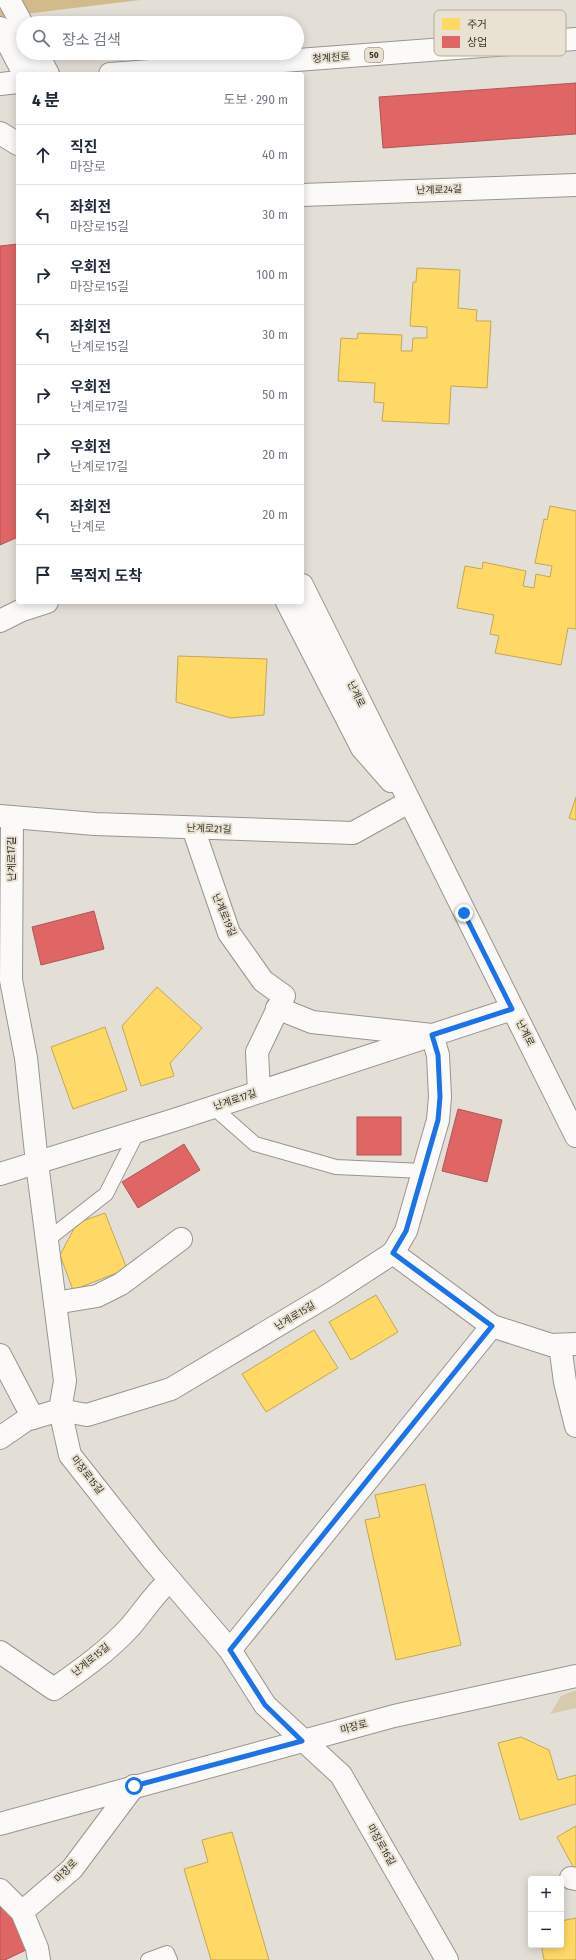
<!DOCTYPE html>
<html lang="ko">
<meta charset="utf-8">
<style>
:root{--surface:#fff;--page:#f6f6f7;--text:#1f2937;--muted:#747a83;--line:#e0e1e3}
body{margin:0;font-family:"Fira Sans Condensed","Noto Sans KR",sans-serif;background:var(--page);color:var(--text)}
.controls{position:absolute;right:12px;bottom:12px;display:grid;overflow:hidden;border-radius:4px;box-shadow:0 2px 10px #0003}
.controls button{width:36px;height:36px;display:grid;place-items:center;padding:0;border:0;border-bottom:1px solid var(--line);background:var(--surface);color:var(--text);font:20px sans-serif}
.stop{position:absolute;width:12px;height:12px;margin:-9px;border:3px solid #1a73e8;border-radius:50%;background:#fff}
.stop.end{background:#1a73e8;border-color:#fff;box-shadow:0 1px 4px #0008}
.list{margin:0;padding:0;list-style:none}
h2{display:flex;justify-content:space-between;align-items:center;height:52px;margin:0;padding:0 16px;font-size:17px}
h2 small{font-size:13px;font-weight:400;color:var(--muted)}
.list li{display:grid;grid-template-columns:26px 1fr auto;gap:12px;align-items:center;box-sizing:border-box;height:60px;padding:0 16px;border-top:1px solid var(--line)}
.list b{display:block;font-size:15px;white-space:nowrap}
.list p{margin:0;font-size:13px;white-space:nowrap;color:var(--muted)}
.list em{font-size:13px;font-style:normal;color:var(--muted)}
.icon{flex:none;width:22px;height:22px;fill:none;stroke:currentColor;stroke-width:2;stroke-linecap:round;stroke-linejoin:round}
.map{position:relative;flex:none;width:576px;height:1960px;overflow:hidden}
.search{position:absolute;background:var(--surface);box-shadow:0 2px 10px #0003;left:16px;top:16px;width:288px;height:44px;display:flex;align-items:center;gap:10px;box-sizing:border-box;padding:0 14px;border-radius:22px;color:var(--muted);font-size:15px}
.panel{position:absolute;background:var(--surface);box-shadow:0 2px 10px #0003;left:16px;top:72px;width:288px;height:532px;border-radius:4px}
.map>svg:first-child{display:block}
.green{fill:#d7caaf}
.water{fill:#d2ba8b}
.homes{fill:#ffd966;stroke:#c3a755}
.shops{fill:#e06666;stroke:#ad5755}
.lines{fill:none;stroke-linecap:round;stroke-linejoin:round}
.lane-casing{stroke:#98958f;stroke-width:16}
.street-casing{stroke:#98958f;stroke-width:24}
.secondary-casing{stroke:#98958f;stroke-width:24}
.primary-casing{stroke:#98958f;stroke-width:24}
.lane{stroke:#fbfaf9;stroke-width:14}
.street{stroke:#fbfaf9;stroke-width:22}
.secondary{stroke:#fbfaf9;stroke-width:22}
.primary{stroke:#fbfaf9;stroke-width:22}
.route{stroke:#1a73e8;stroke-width:5}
.labels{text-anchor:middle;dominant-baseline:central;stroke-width:4;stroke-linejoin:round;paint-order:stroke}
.shield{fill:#e9e1d1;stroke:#6c675e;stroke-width:1}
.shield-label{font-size:9px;font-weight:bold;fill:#36332d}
.street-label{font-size:10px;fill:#36332d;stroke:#e9e1d1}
.key{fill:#e9e1d1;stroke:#b3ada0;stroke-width:1}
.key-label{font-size:11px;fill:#36332d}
</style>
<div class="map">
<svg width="576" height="1960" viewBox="0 0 576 1960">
<rect width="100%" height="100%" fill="#e3dfd7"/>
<polygon class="green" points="573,1691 576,1691 576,1708 550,1714 561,1696"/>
<polygon class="water" points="0,0 140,0 0,17"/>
<g class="homes">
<polygon points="417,268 460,270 458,308 477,310 476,321 491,321 487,388 451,386 449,424 382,421 384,403 374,402 375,383 338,381 341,338 357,339 358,333 402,335 401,351 412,351 413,338 427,338 427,327 410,326 413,282 416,282"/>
<polygon points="3,275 18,285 18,515 0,525 0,279"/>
<polygon points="550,506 576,511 576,629 568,628 561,665 495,653 499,636 490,634 494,615 457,608 465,566 482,569 483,562 526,571 523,586 534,588 536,574 550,577 552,566 535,563 544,519 547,520"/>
<polygon points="178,656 267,659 264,715 231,718 176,702"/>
<polygon points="576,797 576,820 569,818"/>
<polygon points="157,987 202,1028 170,1063 174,1076 141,1086 122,1026"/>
<polygon points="105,1027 127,1090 73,1109 51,1047"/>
<polygon points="105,1213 127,1269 73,1290 60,1255 77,1223"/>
<polygon points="376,1295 398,1332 351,1360 329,1322"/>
<polygon points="314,1330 338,1368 266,1412 242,1374"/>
<polygon points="425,1484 461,1645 396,1660 365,1520 380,1517 375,1495"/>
<polygon points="521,1737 549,1750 558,1780 576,1775 576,1804 520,1820 498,1743"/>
<polygon points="576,1826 576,1872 557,1837"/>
<polygon points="232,1832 269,1960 211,1960 184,1869 208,1862 202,1840"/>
<polygon points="576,1918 576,1960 544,1960 542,1949 543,1945 561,1945 561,1921"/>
</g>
<g class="shops">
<polygon points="576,83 576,134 383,148 379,97"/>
<polygon points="18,244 18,537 0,545 0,246"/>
<polygon points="94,911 104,949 41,965 32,927"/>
<polygon points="458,1109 502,1120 487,1182 442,1171"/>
<rect x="357" y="1117" width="44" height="38"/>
<polygon points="184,1144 200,1170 138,1208 122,1182"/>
<polygon points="5,1902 28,1949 5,1960 0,1960 0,1904"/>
</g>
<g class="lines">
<defs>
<g id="lane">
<polyline points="213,1107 255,1144 336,1167 423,1171"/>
<polyline points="47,1240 106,1194 138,1131"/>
<polyline points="148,1960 167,1953 170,1960"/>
</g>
<g id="street">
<polyline points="302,195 576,185"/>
<polyline points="0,621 22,610 47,602"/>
<polyline points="0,816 95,824 353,833 409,802"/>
<polyline points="12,817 11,980 26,1058 37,1163 65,1381 60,1410 70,1455 152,1559 230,1650 265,1705 341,1775 447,1960"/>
<polyline points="193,828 229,933 263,981 284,996 257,1052 259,1092"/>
<polyline points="277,1008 312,1022 432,1035 438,1055 440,1097 438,1120 406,1231 393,1253"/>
<polyline points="0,1174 174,1120 512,1009"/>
<polyline points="55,1303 97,1296 121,1284 181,1239"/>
<polyline points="560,1345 565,1382 576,1426"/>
<polyline points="0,1355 33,1418"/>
<polyline points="0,1438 26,1420 60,1410 87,1415 171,1389 330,1294 393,1253 492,1326 551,1345 576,1344"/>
<polyline points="230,1650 492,1326"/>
<path d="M0,1652L54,1689C81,1670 108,1651 130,1627C144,1611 154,1594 170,1580"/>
<polyline points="571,1878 576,1879"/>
<polyline points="0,1890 22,1912 37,1948 39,1960"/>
<polyline points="22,1912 72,1869 134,1786"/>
</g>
<g id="secondary">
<polyline points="9,0 23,26"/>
<polyline points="0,28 24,74"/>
<polyline points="37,53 48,74"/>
<polyline points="302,585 576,1136"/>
<polyline points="287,602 362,748 391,781"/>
<polyline points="0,1824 394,1716 576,1676"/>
</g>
<g id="primary">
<polyline points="110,74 576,39"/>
<polyline points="0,84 18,82"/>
<polyline points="0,133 18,144"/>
</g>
</defs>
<use href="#lane" class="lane-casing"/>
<use href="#street" class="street-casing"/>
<use href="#secondary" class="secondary-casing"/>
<use href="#primary" class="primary-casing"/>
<use href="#lane" class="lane"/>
<use href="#street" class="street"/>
<use href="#secondary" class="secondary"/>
<use href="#primary" class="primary"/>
</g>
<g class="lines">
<polyline class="route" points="134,1786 302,1741 265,1705 230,1650 492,1326 393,1253 406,1231 438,1120 440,1097 438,1055 432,1035 512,1009 464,913"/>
</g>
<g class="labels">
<rect class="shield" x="365" y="48" width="18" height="14" rx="3"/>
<g class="shield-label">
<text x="374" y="55">50</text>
</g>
<g class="street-label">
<text transform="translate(331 58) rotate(-4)">청계천로</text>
<text transform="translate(439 190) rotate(-2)">난계로24길</text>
<text transform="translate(356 694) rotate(64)">난계로</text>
<text transform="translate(209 829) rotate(2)">난계로21길</text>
<text transform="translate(12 859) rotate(-90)">난계로17길</text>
<text transform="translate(224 915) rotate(67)">난계로19길</text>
<text transform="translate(525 1033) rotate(63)">난계로</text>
<text transform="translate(235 1100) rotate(-18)">난계로17길</text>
<text transform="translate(295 1316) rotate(-31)">난계로15길</text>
<text transform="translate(87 1475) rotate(52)">마장로15길</text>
<text transform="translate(91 1660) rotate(-39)">난계로15길</text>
<text transform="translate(354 1727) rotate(-15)">마장로</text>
<text transform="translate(381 1845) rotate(60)">마장로16길</text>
<text transform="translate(66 1871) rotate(-46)">마장로</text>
</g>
</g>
<rect x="434" y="10" width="132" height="46" rx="6" class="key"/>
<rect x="442" y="18" width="18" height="12" fill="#ffd966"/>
<rect x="442" y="36" width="18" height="12" fill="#e06666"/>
<g class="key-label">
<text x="467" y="28">주거</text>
<text x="467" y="46">상업</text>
</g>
</svg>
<div class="controls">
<button>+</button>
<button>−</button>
</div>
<div class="stop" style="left:134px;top:1786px"></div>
<div class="stop end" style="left:464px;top:913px"></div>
<div class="search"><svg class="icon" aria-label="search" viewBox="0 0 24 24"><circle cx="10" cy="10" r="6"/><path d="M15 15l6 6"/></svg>장소 검색</div>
<section class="panel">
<h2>4 분<small>도보 · 290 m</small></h2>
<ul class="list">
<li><svg class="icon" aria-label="ahead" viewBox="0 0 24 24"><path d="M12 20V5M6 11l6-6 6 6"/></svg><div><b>직진</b><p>마장로</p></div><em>40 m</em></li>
<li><svg class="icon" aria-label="left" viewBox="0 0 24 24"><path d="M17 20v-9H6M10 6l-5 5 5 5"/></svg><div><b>좌회전</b><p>마장로15길</p></div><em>30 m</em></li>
<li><svg class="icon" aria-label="right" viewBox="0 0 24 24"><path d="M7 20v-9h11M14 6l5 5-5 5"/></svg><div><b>우회전</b><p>마장로15길</p></div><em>100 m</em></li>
<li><svg class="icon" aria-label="left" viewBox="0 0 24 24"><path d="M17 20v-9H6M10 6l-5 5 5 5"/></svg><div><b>좌회전</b><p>난계로15길</p></div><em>30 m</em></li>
<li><svg class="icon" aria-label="right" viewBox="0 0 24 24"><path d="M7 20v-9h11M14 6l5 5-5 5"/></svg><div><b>우회전</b><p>난계로17길</p></div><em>50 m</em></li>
<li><svg class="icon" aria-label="right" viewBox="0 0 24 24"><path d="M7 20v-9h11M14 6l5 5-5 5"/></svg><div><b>우회전</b><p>난계로17길</p></div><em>20 m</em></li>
<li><svg class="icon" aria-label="left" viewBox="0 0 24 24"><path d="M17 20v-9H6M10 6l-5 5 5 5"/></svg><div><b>좌회전</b><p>난계로</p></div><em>20 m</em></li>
<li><svg class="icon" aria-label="arrive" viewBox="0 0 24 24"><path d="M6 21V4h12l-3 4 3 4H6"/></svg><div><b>목적지 도착</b></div></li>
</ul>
</section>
</div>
